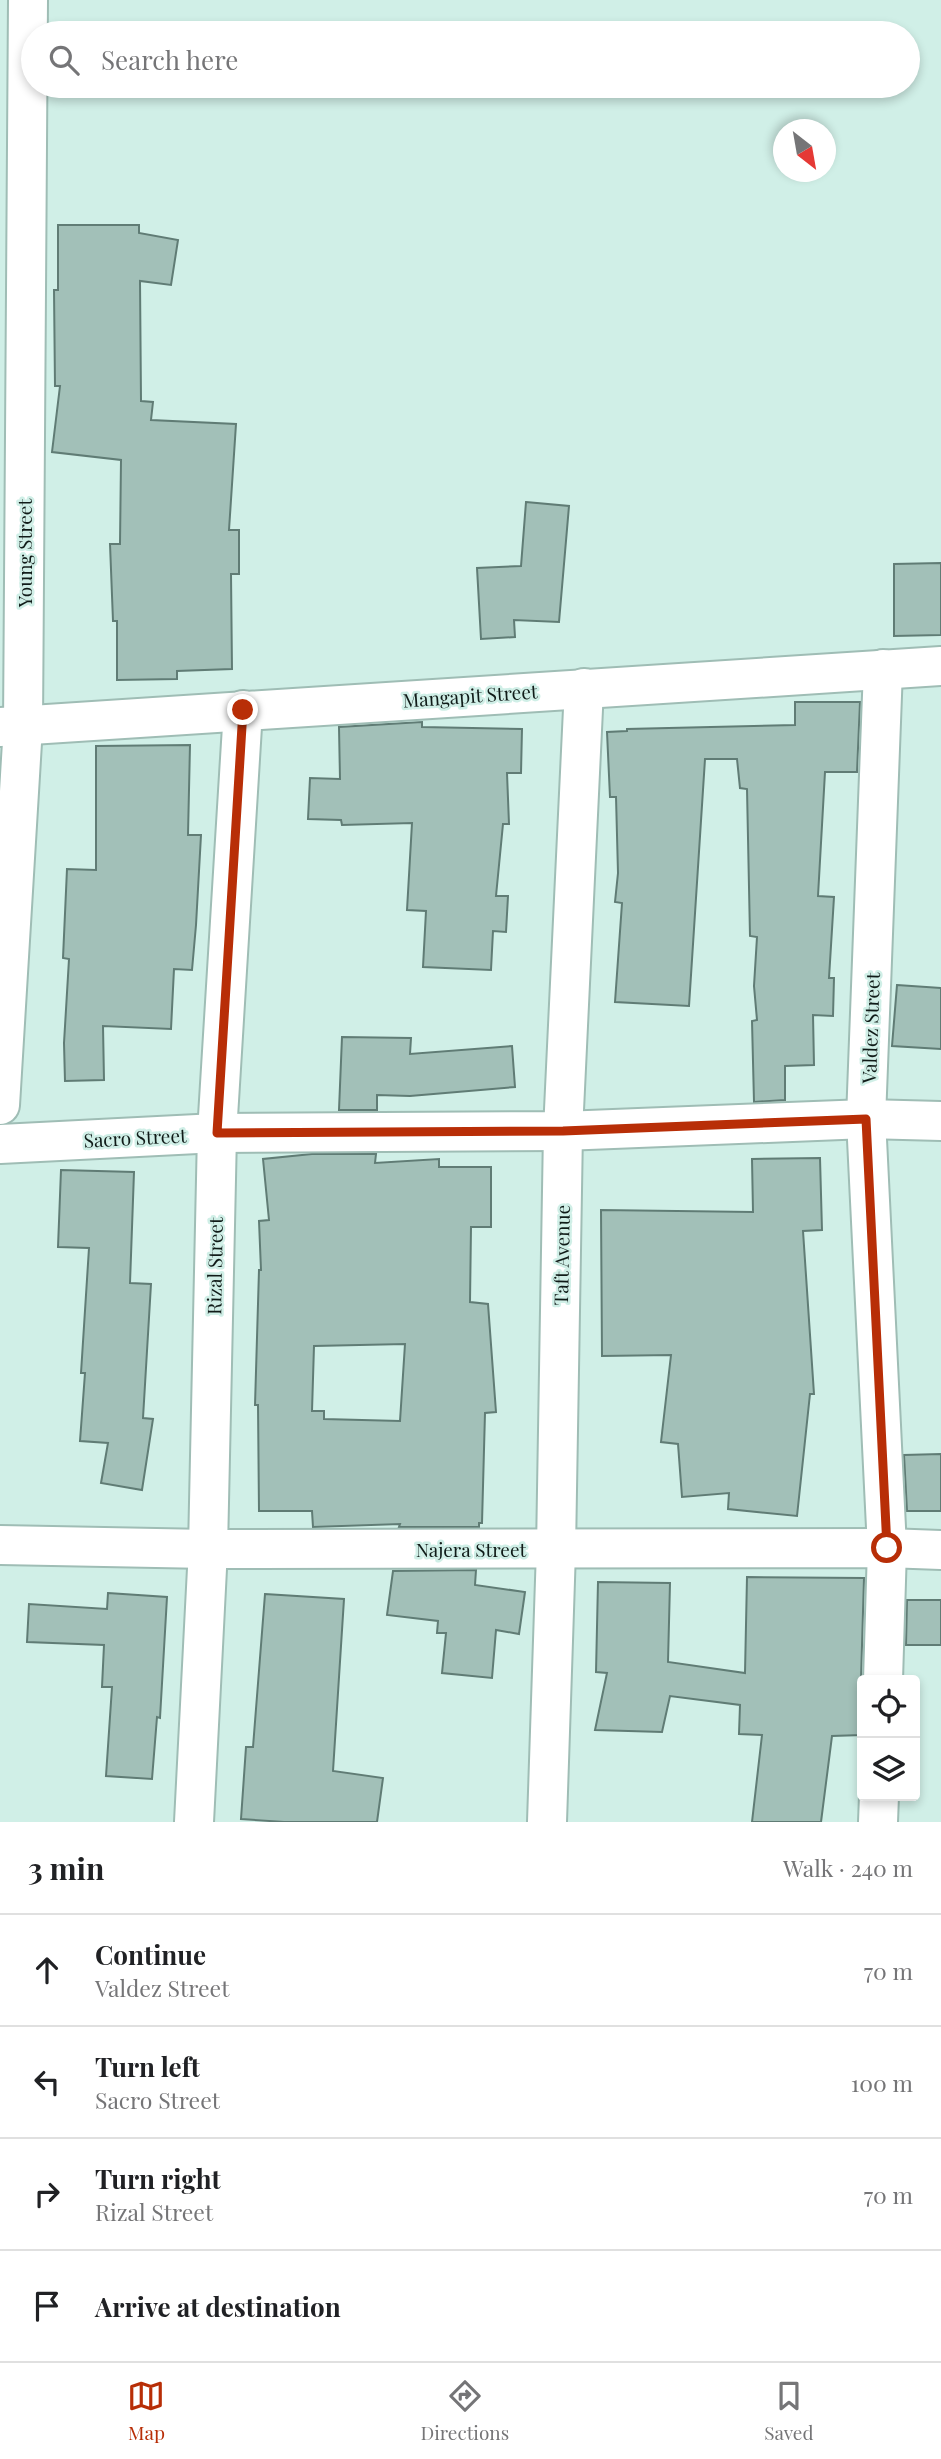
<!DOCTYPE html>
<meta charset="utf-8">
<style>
:root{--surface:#fff;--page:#f2f2f2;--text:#202124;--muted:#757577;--line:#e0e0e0;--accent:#b82e07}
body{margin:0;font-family:"Playfair Display",serif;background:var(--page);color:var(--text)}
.controls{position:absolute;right:21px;bottom:21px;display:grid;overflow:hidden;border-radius:7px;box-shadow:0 4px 10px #0003}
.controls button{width:63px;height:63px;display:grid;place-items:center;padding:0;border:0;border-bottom:2px solid var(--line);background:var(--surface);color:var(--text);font:35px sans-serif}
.compass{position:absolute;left:773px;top:119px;width:63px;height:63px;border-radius:50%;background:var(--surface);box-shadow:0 4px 10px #0003;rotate:149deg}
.stop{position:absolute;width:21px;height:21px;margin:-16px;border:5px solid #b82e07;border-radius:50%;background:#fff}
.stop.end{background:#b82e07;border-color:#fff;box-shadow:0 2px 7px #0008}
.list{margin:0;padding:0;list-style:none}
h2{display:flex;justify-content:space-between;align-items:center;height:91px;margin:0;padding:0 28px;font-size:30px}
h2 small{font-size:23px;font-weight:400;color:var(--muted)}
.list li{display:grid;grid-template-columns:46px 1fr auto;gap:21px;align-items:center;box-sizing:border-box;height:112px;padding:0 28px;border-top:2px solid var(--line)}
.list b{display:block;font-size:26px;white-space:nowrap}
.list p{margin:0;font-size:23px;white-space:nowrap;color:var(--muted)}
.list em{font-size:23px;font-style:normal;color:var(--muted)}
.icon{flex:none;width:38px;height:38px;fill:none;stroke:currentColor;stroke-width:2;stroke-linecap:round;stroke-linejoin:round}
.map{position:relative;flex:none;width:941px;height:1822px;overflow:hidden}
.search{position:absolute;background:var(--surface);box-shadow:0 4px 10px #0003;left:21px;right:21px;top:21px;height:77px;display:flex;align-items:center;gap:18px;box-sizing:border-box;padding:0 24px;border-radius:38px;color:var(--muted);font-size:26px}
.sheet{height:539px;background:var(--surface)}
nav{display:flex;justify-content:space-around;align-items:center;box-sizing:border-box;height:98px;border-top:2px solid var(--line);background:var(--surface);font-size:19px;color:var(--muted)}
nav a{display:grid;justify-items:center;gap:4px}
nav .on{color:var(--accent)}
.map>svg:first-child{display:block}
.building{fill:#a2c0b8;stroke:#607c75;stroke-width:2;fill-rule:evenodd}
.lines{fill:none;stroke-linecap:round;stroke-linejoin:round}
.minor-casing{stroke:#9fbdb5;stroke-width:42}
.minor{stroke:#fff;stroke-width:38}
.route{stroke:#b82e07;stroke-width:9}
.labels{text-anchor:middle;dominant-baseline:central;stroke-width:5;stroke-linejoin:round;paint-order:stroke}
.street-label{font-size:19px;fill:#101b18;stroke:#d0efe7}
</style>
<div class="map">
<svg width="941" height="1822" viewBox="0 0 941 1822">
<rect width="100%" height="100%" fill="#d0efe7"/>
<g class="building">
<polygon points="58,225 139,225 139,233 178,240 171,285 140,281 141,401 153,402 151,420 236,424 229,530 239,530 239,574 231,574 232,669 177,671 177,679 117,680 117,621 113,621 110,544 120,544 121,460 52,452 60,386 55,386 54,290 58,290"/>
<polygon points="526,502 569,506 559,622 514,620 515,637 481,639 477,568 521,566"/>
<polygon points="941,563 941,635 894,636 894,564"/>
<polygon points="795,702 860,702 857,772 825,772 818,896 834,897 829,978 834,978 833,1016 813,1015 814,1065 785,1066 785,1100 754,1102 752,1021 757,1020 754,986 757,937 750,936 747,789 740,788 737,759 705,759 689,1006 615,1002 622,903 615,902 618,873 616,797 610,797 607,732 627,731 627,729 795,725"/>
<polygon points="422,722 422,727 522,729 521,773 507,773 509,824 503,824 496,896 508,896 506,932 493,931 491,970 423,967 426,911 407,910 412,823 342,825 341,820 308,819 310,778 340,779 339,727"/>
<polygon points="190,745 188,835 201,835 196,925 192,970 174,969 171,1029 103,1026 104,1080 65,1081 64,1043 69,959 63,958 67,869 96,870 96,746"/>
<polygon points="897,985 941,988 941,1049 892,1046"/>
<polygon points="342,1037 411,1038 410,1054 512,1046 515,1087 410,1096 377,1095 377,1110 339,1110"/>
<path d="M312,1154H376L375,1163L439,1159V1167H491V1227H471L470,1302L488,1304L496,1412L485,1413L482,1523H479V1527H399L400,1524L313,1527L312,1511H259L258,1405H255L259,1270H261L259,1221L269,1220L263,1159ZM405,1344L400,1421L324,1419V1411H312L314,1346Z"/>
<polygon points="820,1158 822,1230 803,1231 814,1394 810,1394 797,1516 728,1509 729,1493 682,1497 678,1444 661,1442 671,1355 602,1356 601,1210 753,1212 752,1159"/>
<polygon points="61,1170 134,1172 130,1283 151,1284 143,1418 153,1419 142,1490 101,1483 108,1443 80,1441 85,1373 81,1373 89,1248 58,1247"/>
<polygon points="941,1454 941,1511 907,1511 904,1455"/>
<polygon points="476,1570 475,1585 525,1592 519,1634 496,1630 492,1678 442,1673 446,1633 437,1633 438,1621 387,1615 393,1571"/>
<polygon points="747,1577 864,1578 861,1679 862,1735 832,1736 821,1822 752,1822 762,1735 739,1734 740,1705 670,1696 662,1732 595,1730 607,1673 596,1672 598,1582 670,1583 668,1662 745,1673"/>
<polygon points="108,1593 167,1597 160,1718 157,1717 152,1779 106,1776 112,1687 102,1687 104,1645 27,1642 29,1604 107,1609"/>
<polygon points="265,1594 344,1599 333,1771 383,1778 377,1822 284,1822 241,1819 246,1747 253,1747"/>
<polygon points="907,1600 941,1600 941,1645 906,1645"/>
</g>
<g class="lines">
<defs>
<g id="minor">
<polyline points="0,727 941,666"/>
<polyline points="0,1105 23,726 28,0"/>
<polyline points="0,1144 217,1133 563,1131 866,1119 941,1121"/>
<polyline points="0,1545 208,1549 887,1548 941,1550"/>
<polyline points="883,1680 887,1548 866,1119 883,669"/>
<polyline points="194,1822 208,1549 217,1133 243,710"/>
<polyline points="547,1822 556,1550 563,1131 584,688"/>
<polyline points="878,1822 879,1796"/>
</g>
</defs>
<use href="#minor" class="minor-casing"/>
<use href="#minor" class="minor"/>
</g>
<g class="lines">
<polyline class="route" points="243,710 217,1133 563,1131 866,1119 887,1548"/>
</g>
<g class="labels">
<g class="street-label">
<text transform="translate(24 553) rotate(-90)">Young Street</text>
<text transform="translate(470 695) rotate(-4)">Mangapit Street</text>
<text transform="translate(870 1028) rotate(-88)">Valdez Street</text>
<text transform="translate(135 1137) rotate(-3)">Sacro Street</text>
<text transform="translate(561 1255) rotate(-89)">Taft Avenue</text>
<text transform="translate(214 1266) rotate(-89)">Rizal Street</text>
<text x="471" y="1549">Najera Street</text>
</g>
</g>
</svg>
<div class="controls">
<button><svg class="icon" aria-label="locate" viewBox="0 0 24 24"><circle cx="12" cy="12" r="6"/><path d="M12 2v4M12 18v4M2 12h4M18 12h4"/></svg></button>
<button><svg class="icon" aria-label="layers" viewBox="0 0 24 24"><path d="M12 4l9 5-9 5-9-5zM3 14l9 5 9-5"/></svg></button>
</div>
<svg class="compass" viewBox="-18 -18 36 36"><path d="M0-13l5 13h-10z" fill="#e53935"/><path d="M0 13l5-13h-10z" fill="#757577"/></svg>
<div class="stop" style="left:887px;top:1548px"></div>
<div class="stop end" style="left:243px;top:710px"></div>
<div class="search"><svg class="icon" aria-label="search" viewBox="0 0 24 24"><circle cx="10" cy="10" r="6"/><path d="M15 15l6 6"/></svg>Search here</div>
</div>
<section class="sheet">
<h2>3 min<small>Walk · 240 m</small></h2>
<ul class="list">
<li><svg class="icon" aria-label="ahead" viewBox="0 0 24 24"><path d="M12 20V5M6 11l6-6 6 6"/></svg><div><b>Continue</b><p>Valdez Street</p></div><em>70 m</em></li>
<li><svg class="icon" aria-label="left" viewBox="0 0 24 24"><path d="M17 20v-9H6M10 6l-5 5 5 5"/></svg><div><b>Turn left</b><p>Sacro Street</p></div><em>100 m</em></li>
<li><svg class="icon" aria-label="right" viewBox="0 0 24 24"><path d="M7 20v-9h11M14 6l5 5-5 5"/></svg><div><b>Turn right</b><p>Rizal Street</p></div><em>70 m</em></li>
<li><svg class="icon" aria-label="arrive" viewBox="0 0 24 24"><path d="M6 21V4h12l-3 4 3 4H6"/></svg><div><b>Arrive at destination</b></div></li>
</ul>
</section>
<nav>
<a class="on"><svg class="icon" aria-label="map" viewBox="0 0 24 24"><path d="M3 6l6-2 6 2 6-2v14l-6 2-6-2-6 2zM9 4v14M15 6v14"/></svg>Map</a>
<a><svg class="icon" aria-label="directions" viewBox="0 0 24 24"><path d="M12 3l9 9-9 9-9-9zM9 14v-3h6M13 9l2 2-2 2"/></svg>Directions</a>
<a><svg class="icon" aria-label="saved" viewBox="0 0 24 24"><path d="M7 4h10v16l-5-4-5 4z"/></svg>Saved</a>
</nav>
